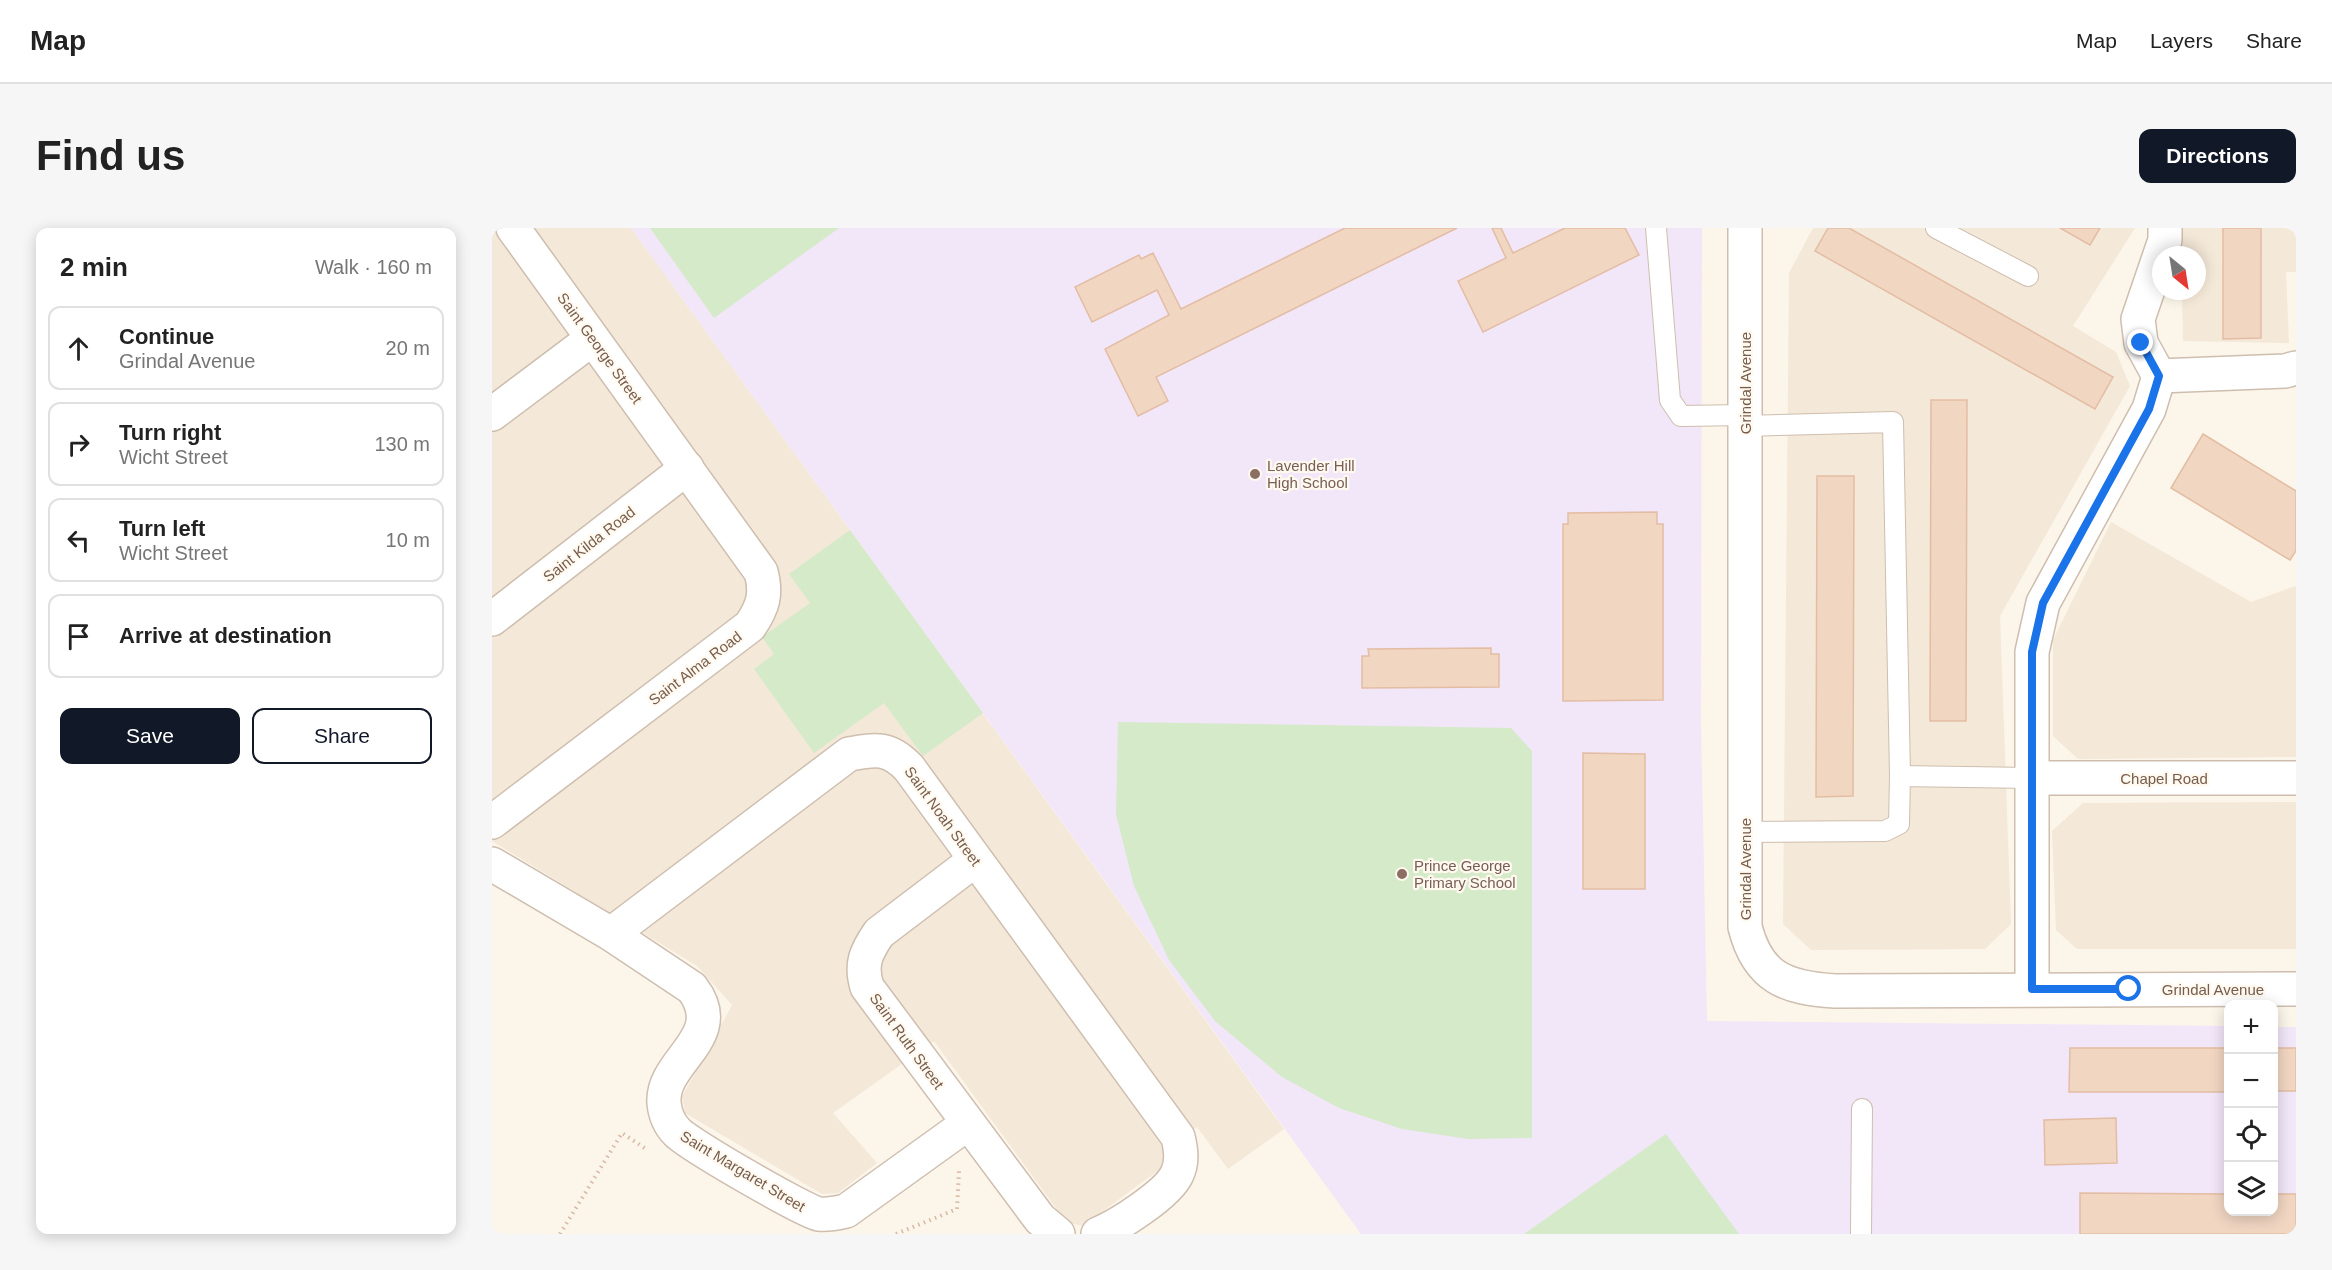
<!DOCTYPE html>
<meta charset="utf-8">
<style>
:root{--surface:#fff;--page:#f6f6f6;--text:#222;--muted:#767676;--line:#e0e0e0;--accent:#111827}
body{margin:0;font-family:Helvetica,sans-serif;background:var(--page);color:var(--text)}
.controls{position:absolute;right:18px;bottom:18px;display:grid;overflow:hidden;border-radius:12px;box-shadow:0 3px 15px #0003}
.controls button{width:54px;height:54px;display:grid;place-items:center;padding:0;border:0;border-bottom:2px solid var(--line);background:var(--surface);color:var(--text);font:30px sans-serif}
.compass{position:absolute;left:1660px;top:18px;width:54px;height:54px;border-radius:50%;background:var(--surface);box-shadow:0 3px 15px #0003;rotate:150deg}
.stop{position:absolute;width:18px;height:18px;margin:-14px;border:4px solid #1a73e8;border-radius:50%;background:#fff}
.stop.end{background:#1a73e8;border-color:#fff;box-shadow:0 2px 6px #0008}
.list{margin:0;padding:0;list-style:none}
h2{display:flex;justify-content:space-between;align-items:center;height:78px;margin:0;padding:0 24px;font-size:26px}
h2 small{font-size:20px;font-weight:400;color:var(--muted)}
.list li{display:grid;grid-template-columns:39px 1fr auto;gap:18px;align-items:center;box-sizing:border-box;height:84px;margin:0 12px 12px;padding:0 12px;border:2px solid var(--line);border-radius:12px}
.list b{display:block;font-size:22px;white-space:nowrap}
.list p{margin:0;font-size:20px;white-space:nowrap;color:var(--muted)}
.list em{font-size:20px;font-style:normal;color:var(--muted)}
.actions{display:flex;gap:12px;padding:18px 24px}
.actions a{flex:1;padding:14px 0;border:2px solid var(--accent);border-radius:12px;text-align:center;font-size:21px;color:var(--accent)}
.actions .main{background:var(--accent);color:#fff}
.icon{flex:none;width:33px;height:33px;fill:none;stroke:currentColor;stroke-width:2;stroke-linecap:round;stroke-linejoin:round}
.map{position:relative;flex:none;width:1804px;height:1006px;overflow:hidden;border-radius:12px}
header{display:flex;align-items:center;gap:36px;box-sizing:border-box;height:84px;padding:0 30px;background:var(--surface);border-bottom:2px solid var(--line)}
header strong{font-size:28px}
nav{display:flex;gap:33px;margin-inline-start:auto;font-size:21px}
.intro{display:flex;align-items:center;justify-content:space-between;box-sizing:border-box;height:144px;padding:0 36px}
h1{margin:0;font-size:42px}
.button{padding:15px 27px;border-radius:12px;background:var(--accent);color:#fff;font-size:21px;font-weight:700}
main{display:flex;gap:36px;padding:0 36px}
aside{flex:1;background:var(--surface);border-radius:12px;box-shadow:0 3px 15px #0003}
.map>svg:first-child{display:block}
.residential{fill:#f4e8d8}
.education{fill:#f2e6f9}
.green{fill:#d5eac8}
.building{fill:#f1d6c2;stroke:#e3bda3;stroke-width:1.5}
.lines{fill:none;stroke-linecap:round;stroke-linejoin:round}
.service-casing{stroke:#cebeaf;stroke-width:22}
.minor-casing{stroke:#cebeaf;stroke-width:36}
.path{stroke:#d7b9a4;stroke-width:4;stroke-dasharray:1.5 4.5;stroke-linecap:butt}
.service{stroke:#fff;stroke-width:20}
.minor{stroke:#fff;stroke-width:33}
.route{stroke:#1a73e8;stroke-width:8}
.education-dot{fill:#8d6e63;stroke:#fff9f0;stroke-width:2}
.labels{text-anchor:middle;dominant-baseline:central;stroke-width:4.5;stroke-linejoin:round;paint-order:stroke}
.street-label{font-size:15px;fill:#775d4d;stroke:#fff9f0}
.education-label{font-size:15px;fill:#785e54;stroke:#fff9f0;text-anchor:start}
</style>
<header>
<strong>Map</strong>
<nav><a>Map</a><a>Layers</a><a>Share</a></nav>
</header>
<div class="intro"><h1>Find us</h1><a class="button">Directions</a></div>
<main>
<aside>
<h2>2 min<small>Walk · 160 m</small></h2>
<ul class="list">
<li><svg class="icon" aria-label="ahead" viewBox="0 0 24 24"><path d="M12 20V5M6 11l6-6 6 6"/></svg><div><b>Continue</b><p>Grindal Avenue</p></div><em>20 m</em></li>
<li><svg class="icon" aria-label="right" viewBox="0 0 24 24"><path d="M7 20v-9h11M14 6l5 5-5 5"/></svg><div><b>Turn right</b><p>Wicht Street</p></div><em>130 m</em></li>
<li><svg class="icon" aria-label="left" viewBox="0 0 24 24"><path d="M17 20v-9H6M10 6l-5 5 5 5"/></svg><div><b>Turn left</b><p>Wicht Street</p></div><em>10 m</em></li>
<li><svg class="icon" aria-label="arrive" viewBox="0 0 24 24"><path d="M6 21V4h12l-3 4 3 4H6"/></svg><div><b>Arrive at destination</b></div></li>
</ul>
<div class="actions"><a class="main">Save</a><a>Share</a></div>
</aside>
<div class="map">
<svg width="1804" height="1006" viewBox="0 0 1804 1006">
<rect width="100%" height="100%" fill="#fcf5ea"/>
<g class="residential">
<polygon points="0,0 139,0 792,901 736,941 705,899 675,922 672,938 591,998 574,994 442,813 341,885 385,935 346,965 330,966 193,885 190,869 240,777 205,738 0,613"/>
<polygon points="1321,0 1643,0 1581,98 1624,124 1638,158 1508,388 1519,696 1493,721 1319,722 1291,696 1297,45"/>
<polygon points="1690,0 1804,0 1804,44 1794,44 1797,115 1691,113 1690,63 1705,63 1705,27 1690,27"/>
<polygon points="1619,294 1759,374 1804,358 1804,529 1586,531 1561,508 1561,412"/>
<polygon points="1804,574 1804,721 1585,721 1564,702 1560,603 1591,575"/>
</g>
<polygon class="education" points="139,0 1210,0 1209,496 1215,793 1736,798 1736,984 1782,984 1782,799 1804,799 1804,1006 869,1006"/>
<g class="green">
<polygon points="158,0 347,0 222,90"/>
<polygon points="358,302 491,485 431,528 392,475 322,525 262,441 282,426 270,409 318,375 297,346"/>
<polygon points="626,494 1019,500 1040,523 1040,910 976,911 910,901 847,880 790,849 723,793 677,732 642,658 624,586"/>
<polygon points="1174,906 1247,1006 1032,1006"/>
</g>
<g class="building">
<polygon points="853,0 965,0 664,149 676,173 646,188 613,121 677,87 665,62 600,94 583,59 647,27 649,31 661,25 689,81"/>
<polygon points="1000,0 1009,0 1021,25 1073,0 1133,0 1147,27 991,104 966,53 1014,30"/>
<polygon points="1336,0 1357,0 1621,149 1603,181 1323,23"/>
<polygon points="1568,0 1608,0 1598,17"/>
<polygon points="1731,0 1769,0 1769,110 1731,111"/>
<polygon points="1439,172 1475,172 1474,493 1438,493"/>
<polygon points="1711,206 1804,263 1804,323 1798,332 1679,260"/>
<polygon points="1325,248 1362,248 1361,568 1324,569"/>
<polygon points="1165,284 1165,296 1171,296 1171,472 1071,473 1071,296 1076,296 1076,285"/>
<polygon points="999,420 999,426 1007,426 1007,459 870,460 870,428 877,428 876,421"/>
<polygon points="1091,525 1153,526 1153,661 1091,661"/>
<polygon points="1578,820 1736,820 1736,864 1577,864"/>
<rect x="1782" y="820" width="22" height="43"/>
<polygon points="1624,890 1625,935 1553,937 1552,892"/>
<polygon points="1588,965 1736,966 1736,984 1782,984 1782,966 1804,966 1804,1006 1588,1006"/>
</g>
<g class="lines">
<defs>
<g id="service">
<polyline points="1164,0 1178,172 1189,188 1253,187"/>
<polyline points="1444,0 1536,48"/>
<polyline points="1253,198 1401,194 1408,548"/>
<polyline points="1253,604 1393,603 1407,596 1408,548 1539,550"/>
<polyline points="1369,1006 1370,881"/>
</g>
<g id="minor">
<path d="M1253,0V699C1266,750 1294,760 1343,763L1804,761"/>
<polyline points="1667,148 1793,143 1804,140"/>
<polyline points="0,186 100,111"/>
<polyline points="0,391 195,240"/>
<polyline points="1539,550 1804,550"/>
<path d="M0,594L258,398C271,379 275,366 269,344L21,0"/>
<path d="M483,632L387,705C374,724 368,736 375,759L548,991L566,1006"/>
<path d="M0,636L119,706L200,760C238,809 169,832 172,875C173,885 177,896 185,904C196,916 312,983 327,986C337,987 345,985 354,983L475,896"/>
<path d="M119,706L357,526C385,521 397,519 417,540L686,909C689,921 691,934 685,946C676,966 627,997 606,1006"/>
<polyline points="1540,761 1540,424 1551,375 1657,181 1667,148 1649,115 1646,91 1673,12 1673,0"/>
</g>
</defs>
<use href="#service" class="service-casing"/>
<use href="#minor" class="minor-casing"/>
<g class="path">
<polyline points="68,1006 130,905 154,921"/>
<polyline points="404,1006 465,981 467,943"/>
</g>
<use href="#service" class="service"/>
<use href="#minor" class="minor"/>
</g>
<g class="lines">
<polyline class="route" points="1637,761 1540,761 1540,424 1551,375 1657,181 1667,148 1649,115"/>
</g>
<g class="education-dot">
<circle cx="763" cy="246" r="6"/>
<circle cx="910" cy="646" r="6"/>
</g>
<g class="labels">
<g class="street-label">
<text transform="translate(108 120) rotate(54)">Saint George Street</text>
<text transform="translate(1253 155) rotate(-90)">Grindal Avenue</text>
<text transform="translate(97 316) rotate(-38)">Saint Kilda Road</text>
<text transform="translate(203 440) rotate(-37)">Saint Alma Road</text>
<text x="1672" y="550">Chapel Road</text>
<text transform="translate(451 588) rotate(54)">Saint Noah Street</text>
<text transform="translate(1253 641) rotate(-90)">Grindal Avenue</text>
<text x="1721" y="761">Grindal Avenue</text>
<text transform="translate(415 813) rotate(54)">Saint Ruth Street</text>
<text transform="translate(251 943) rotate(31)">Saint Margaret Street</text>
</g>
<g class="education-label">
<text x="775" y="237">Lavender Hill<tspan x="775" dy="17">High School</tspan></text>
<text x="922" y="637">Prince George<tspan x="922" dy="17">Primary School</tspan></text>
</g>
</g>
</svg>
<div class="controls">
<button>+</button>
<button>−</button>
<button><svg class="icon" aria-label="locate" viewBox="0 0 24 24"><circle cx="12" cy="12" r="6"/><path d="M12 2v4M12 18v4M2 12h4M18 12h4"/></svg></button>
<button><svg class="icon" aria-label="layers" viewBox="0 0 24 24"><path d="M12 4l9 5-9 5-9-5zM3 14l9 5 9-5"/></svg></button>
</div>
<svg class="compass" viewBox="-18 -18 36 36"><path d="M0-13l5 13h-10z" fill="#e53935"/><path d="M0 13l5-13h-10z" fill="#767676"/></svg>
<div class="stop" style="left:1637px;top:761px"></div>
<div class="stop end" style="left:1649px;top:115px"></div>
</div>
</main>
